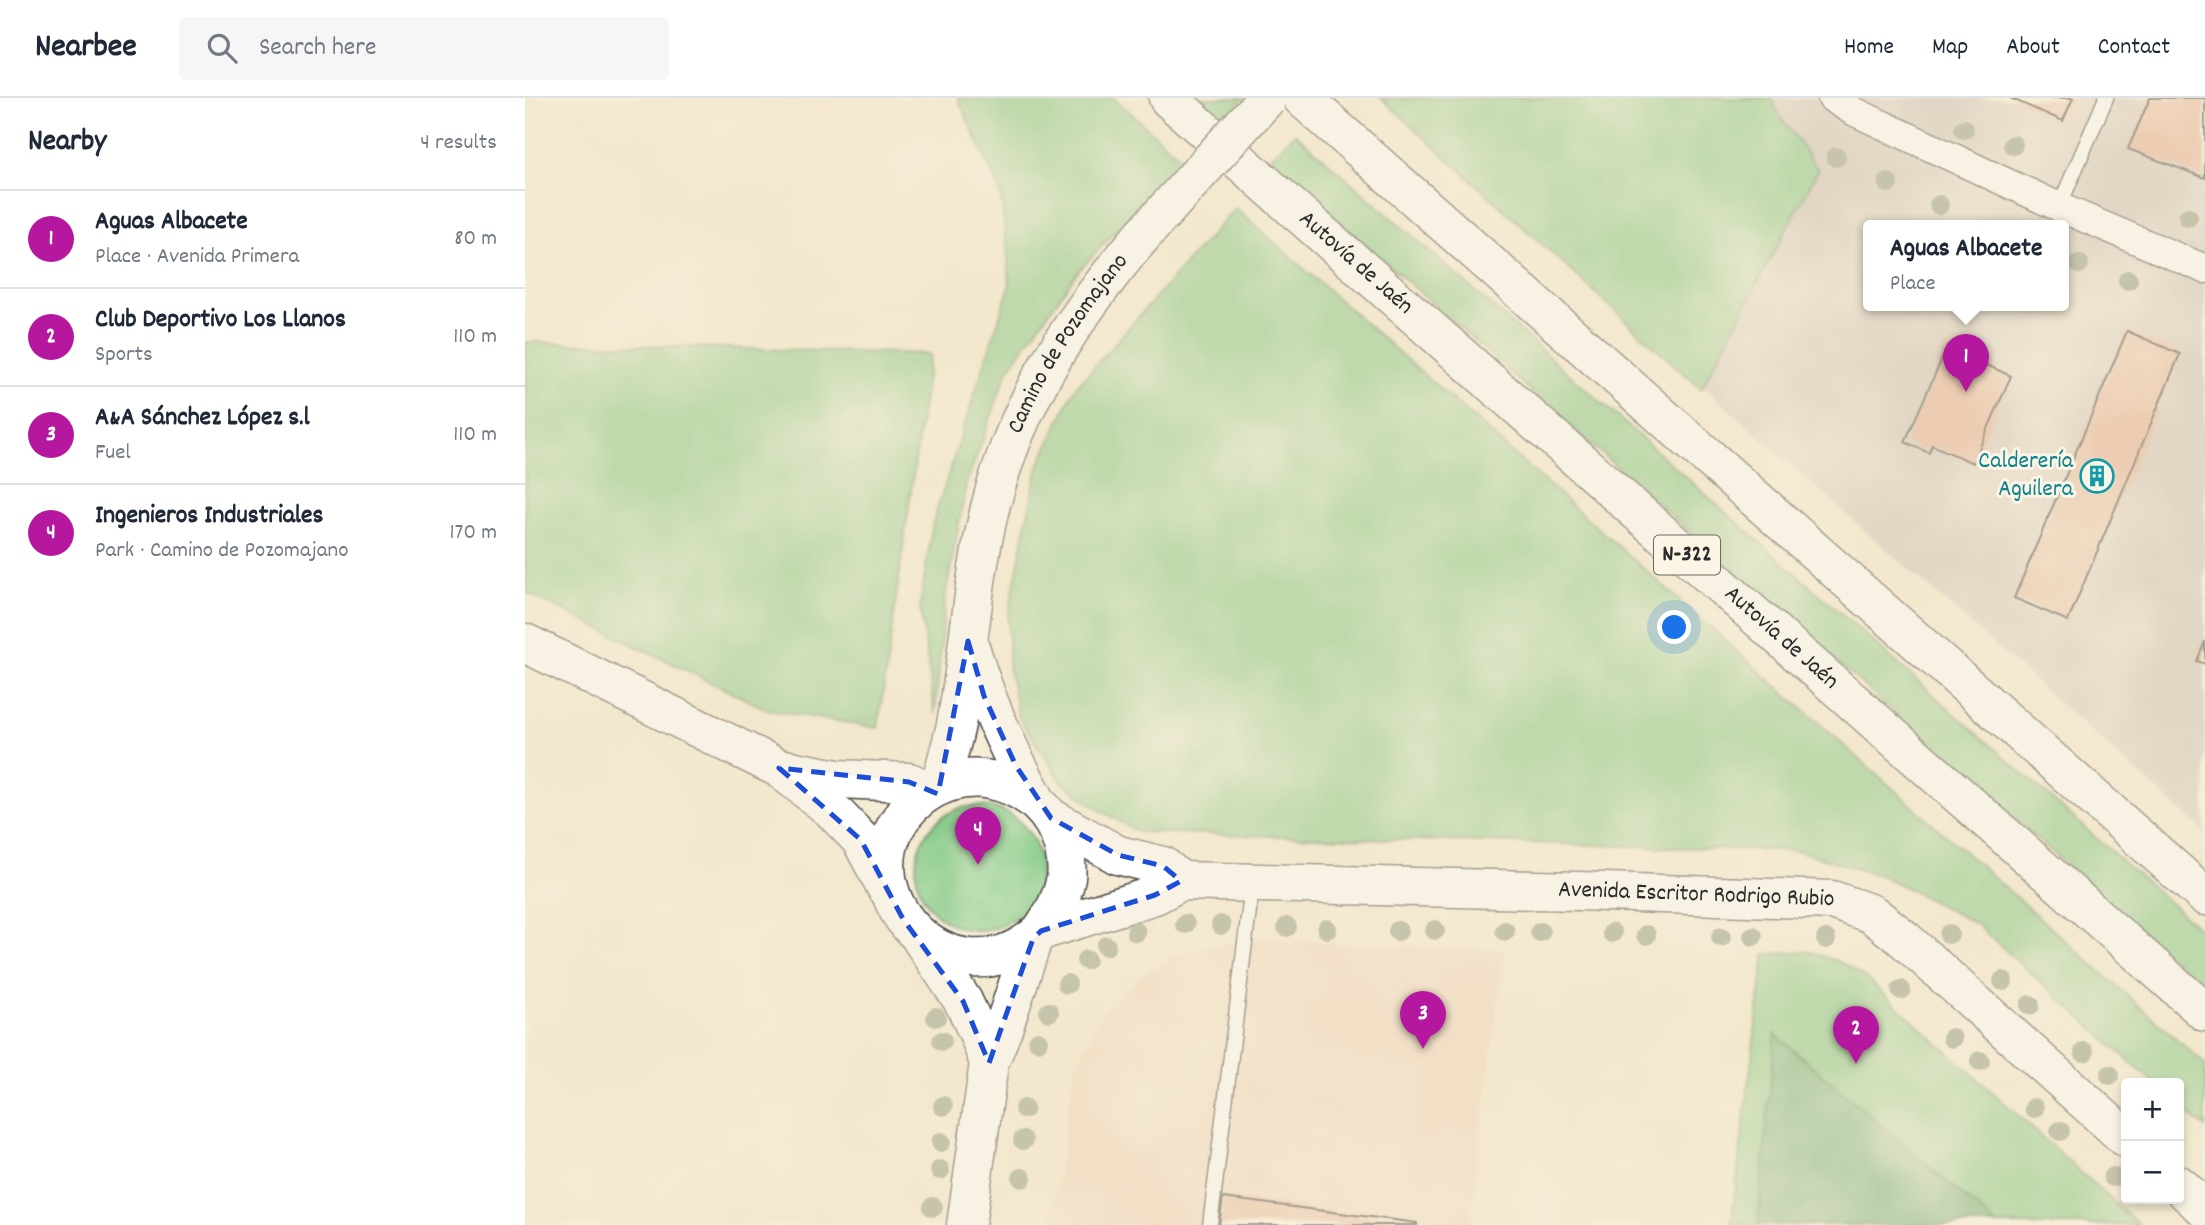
<!DOCTYPE html>
<meta charset="utf-8">
<style>
:root{--surface:#fff;--page:#f6f6f7;--text:#1f2937;--muted:#747a83;--line:#e0e1e3;--accent:#b5179e}
body{margin:0;font-family:Dekko,sans-serif;background:var(--page);color:var(--text)}
.controls{position:absolute;right:21px;bottom:21px;display:grid;overflow:hidden;border-radius:7px;box-shadow:0 4px 10px #0003}
.controls button{width:63px;height:63px;display:grid;place-items:center;padding:0;border:0;border-bottom:2px solid var(--line);background:var(--surface);color:var(--text);font:35px sans-serif}
.you{position:absolute;left:1150px;top:530px;width:24px;height:24px;margin:-18px;border:5px solid #fff;border-radius:50%;background:#1a73e8;box-shadow:0 0 0 10px #1a73e833}
.badge{display:grid;place-items:center;width:46px;height:46px;border-radius:50%;background:var(--accent);color:#fff;font-size:23px;font-weight:700}
.pin{position:absolute;translate:-50% -58px;filter:drop-shadow(0 2px 4px #0008)}
.pin::after{content:'';position:absolute;top:37px;width:24px;height:21px;background:inherit;clip-path:polygon(0 0,100% 0,50% 100%)}
.popup{position:absolute;left:1338px;top:122px;width:206px;height:91px;box-sizing:border-box;display:grid;place-content:center;border-radius:7px;background:var(--surface);filter:drop-shadow(0 2px 5px #0005);font-size:23px;white-space:nowrap;color:var(--muted)}
.popup b{font-size:26px;color:var(--text)}
.popup::after{content:'';position:absolute;left:50%;top:100%;margin-left:-14px;border:14px solid transparent;border-top-color:var(--surface)}
.list{margin:0;padding:0;list-style:none}
h2{display:flex;justify-content:space-between;align-items:center;height:91px;margin:0;padding:0 28px;font-size:30px}
h2 small{font-size:23px;font-weight:400;color:var(--muted)}
.list li{display:grid;grid-template-columns:46px 1fr auto;gap:21px;align-items:center;box-sizing:border-box;height:98px;padding:0 28px;border-top:2px solid var(--line)}
.list b{display:block;font-size:26px;white-space:nowrap}
.list p{margin:0;font-size:23px;white-space:nowrap;color:var(--muted)}
.list em{font-size:23px;font-style:normal;color:var(--muted)}
.icon{flex:none;width:38px;height:38px;fill:none;stroke:currentColor;stroke-width:2;stroke-linecap:round;stroke-linejoin:round}
.map{position:relative;flex:none;width:1680px;height:1127px;overflow:hidden}
header{display:flex;align-items:center;gap:42px;box-sizing:border-box;height:98px;padding:0 35px;background:var(--surface);border-bottom:2px solid var(--line)}
header strong{font-size:33px}
nav{display:flex;gap:38px;margin-inline-start:auto;font-size:24px}
.search{width:490px;height:63px;background:var(--page);display:flex;align-items:center;gap:18px;box-sizing:border-box;padding:0 24px;border-radius:7px;color:var(--muted);font-size:26px}
main{display:flex}
aside{flex:1;background:var(--surface)}
.map>svg:first-child{display:block}
.built{fill:#f0d6bc}
.industrial{fill:#cec2b9;fill-rule:evenodd}
.green{fill:#81c884;stroke:#567a58;stroke-width:2}
.forest{fill:#68ac72;stroke:#4a6c4e;stroke-width:2}
.building{fill:#e4aa90}
.lines{fill:none;stroke-linecap:round;stroke-linejoin:round}
.lane-casing{stroke:#494743;stroke-width:17}
.street-casing{stroke:#494743;stroke-width:31}
.secondary-casing{stroke:#494743;stroke-width:41}
.highway-casing{stroke:#494743;stroke-width:41}
.lane{stroke:#fff;stroke-width:14}
.street{stroke:#fff;stroke-width:28}
.secondary{stroke:#fff;stroke-width:38}
.highway{stroke:#fff;stroke-width:38}
.secondary-bridge-casing{stroke:#494743;stroke-width:41;stroke-linecap:butt}
.secondary-bridge{stroke:#fff;stroke-width:38}
.tree{fill:#939a83}
.marked{fill:none;stroke:#1d4ed8;stroke-width:5;stroke-dasharray:14 9;stroke-linejoin:round}
.labels{text-anchor:middle;dominant-baseline:central;stroke-width:6;stroke-linejoin:round;paint-order:stroke}
.shield{fill:#fcf5e5;stroke:#6a6863;stroke-width:2}
.shield-label{font-size:23px;font-weight:bold;fill:#2b2b2b}
.street-label{font-size:24px;fill:#2b2b2b;stroke:#fcf5e5}
.culture-label{font-size:24px;fill:#0d838f;stroke:#fcf5e5;text-anchor:end}
</style>
<header>
<strong>Nearbee</strong>
<div class="search"><svg class="icon" aria-label="search" viewBox="0 0 24 24"><circle cx="10" cy="10" r="6"/><path d="M15 15l6 6"/></svg>Search here</div>
<nav><a>Home</a><a>Map</a><a>About</a><a>Contact</a></nav>
</header>
<main>
<aside>
<h2>Nearby<small>4 results</small></h2>
<ul class="list">
<li><span class="badge">1</span><div><b>Aguas Albacete</b><p>Place · Avenida Primera</p></div><em>80 m</em></li>
<li><span class="badge">2</span><div><b>Club Deportivo Los Llanos</b><p>Sports</p></div><em>110 m</em></li>
<li><span class="badge">3</span><div><b>A&amp;A Sánchez López s.l</b><p>Fuel</p></div><em>110 m</em></li>
<li><span class="badge">4</span><div><b>Ingenieros Industriales</b><p>Park · Camino de Pozomajano</p></div><em>170 m</em></li>
</ul>
</aside>
<div class="map">
<svg width="1680" height="1127" viewBox="0 0 1680 1127">
<rect width="100%" height="100%" fill="#fcf5e5"/>
<filter id="ink" filterUnits="userSpaceOnUse"><feTurbulence type="fractalNoise" baseFrequency=".0143" numOctaves="2"/><feDisplacementMap in="SourceGraphic" scale="14" xChannelSelector="R" yChannelSelector="G"/><feConvolveMatrix kernelMatrix="1 2 1 2 8 2 1 2 1" color-interpolation-filters="sRGB"/></filter>
<filter id="wash" filterUnits="userSpaceOnUse"><feTurbulence type="fractalNoise" baseFrequency=".00686" numOctaves="4" result="noise"/><feDisplacementMap in="SourceGraphic" scale="28" xChannelSelector="R" yChannelSelector="G"/><feGaussianBlur stdDeviation="1.57" result="paint"/><feColorMatrix in="noise" values="0 0 0 0 0 0 0 0 0 0 0 0 0 0 0 0 0 1.4 0 .05"/><feComposite in="paint" operator="in"/></filter>
<g filter="url(#wash)">
<rect width="100%" height="100%" fill="#f3e8cd"/>
<polygon class="built" points="744,840 830,847 980,851 945,1127 525,1127 550,969 576,917 620,875 651,856 688,847"/>
<path class="industrial" d="M854,0H1680V735ZM1343,128H1539V208H1343Z"/>
<g class="green">
<polygon points="433,0 589,0 657,61 551,176 483,272 441,387 420,501 410,616 395,509 408,424 485,187 483,159 475,93"/>
<polygon points="668,0 719,0 696,25"/>
<polygon points="856,0 1247,0 1251,12 1293,72 1176,291"/>
<polygon points="770,35 1680,836 1680,890 744,61"/>
<polygon points="710,110 1680,966 1680,1030 1654,1007 1654,985 1629,985 1451,826 1360,779 1274,753 613,734 573,711 536,683 494,620 483,568 483,519 512,371 550,290"/>
<polygon points="0,244 405,256 353,630 243,612 0,494"/>
<circle cx="453" cy="770" r="62"/>
<polygon points="1284,853 1317,865 1341,880 1614,1127 1206,1127 1240,856"/>
</g>
<polygon class="forest" points="1250,936 1472,1127 1233,1127"/>
<g id="blocks">
<g class="building">
<polygon points="1485,0 1548,0 1538,23"/>
<polygon points="1625,0 1680,0 1680,80 1603,51"/>
<polygon points="1602,233 1655,256 1543,523 1489,500"/>
<polygon points="1422,249 1486,278 1448,365 1407,347 1404,355 1380,344"/>
<polygon points="1680,543 1680,566 1672,563"/>
<polygon points="698,1100 892,1125 892,1127 694,1127"/>
</g>
</g>
</g>
<g filter="url(#ink)">
<use href="#blocks" fill-opacity="0" stroke="#494743" stroke-width="2"/>
<g class="lines">
<defs>
<g id="lane">
<polyline points="1534,109 1581,0"/>
<polyline points="685,1127 727,788"/>
</g>
<polyline id="street" points="1307,0 1328,13 1534,109 1680,171"/>
<g id="secondary">
<polyline points="0,545 254,670 306,711 336,742 361,789"/>
<path d="M446,552C462,607 484,654 512,704"/>
<polyline points="259,671 312,681 384,684 405,693"/>
<path id="s1" d="M415,688C420,666 428,644 432,621C444,551 448,479 465,410C492,304 546,221 617,138"/>
<polyline points="526,720 593,757 638,768 656,783"/>
<path id="s2" d="M516,833C528,816 537,801 541,780C543,765 539,748 533,734C507,677 431,662 387,707C308,788 427,917 516,833L630,797L656,783L1053,793L1307,802L1347,816L1379,841L1601,1040"/>
<polyline points="396,841 438,903 454,937 464,965"/>
<polyline points="1654,1087 1680,1111"/>
<polyline points="441,1127 464,965 478,931 508,841"/>
</g>
<g id="highway">
<path id="s3" d="M643,0L1680,914"/>
<polyline points="777,0 1680,798"/>
</g>
</defs>
<use href="#lane" class="lane-casing"/>
<use href="#street" class="street-casing"/>
<use href="#secondary" class="secondary-casing"/>
<use href="#highway" class="highway-casing"/>
<use href="#lane" class="lane"/>
<use href="#street" class="street"/>
<use href="#secondary" class="secondary"/>
<use href="#highway" class="highway"/>
<defs>
<polyline id="secondary-bridge" points="617,138 742,0"/>
</defs>
<use href="#secondary-bridge" class="secondary-bridge-casing"/>
<use href="#secondary-bridge" class="secondary-bridge"/>
</g>
<g class="tree">
<circle cx="1439" cy="31" r="10"/>
<circle cx="1488" cy="47" r="10"/>
<circle cx="1311" cy="59" r="10"/>
<circle cx="1363" cy="85" r="10"/>
<circle cx="1414" cy="107" r="10"/>
<circle cx="1663" cy="119" r="10"/>
<circle cx="1554" cy="166" r="10"/>
<circle cx="1603" cy="182" r="10"/>
<circle cx="660" cy="826" r="10"/>
<circle cx="696" cy="827" r="10"/>
<circle cx="762" cy="829" r="10"/>
<circle cx="802" cy="831" r="10"/>
<circle cx="910" cy="832" r="10"/>
<circle cx="873" cy="833" r="10"/>
<circle cx="980" cy="833" r="10"/>
<circle cx="611" cy="834" r="10"/>
<circle cx="1015" cy="834" r="10"/>
<circle cx="1087" cy="835" r="10"/>
<circle cx="1424" cy="836" r="10"/>
<circle cx="1121" cy="837" r="10"/>
<circle cx="1228" cy="838" r="10"/>
<circle cx="1196" cy="839" r="10"/>
<circle cx="1301" cy="841" r="10"/>
<circle cx="581" cy="848" r="10"/>
<circle cx="561" cy="862" r="10"/>
<circle cx="1478" cy="883" r="10"/>
<circle cx="542" cy="886" r="10"/>
<circle cx="1376" cy="892" r="10"/>
<circle cx="1505" cy="907" r="10"/>
<circle cx="524" cy="914" r="10"/>
<circle cx="411" cy="919" r="10"/>
<circle cx="1427" cy="940" r="10"/>
<circle cx="417" cy="943" r="10"/>
<circle cx="513" cy="943" r="10"/>
<circle cx="1559" cy="954" r="10"/>
<circle cx="1455" cy="963" r="10"/>
<circle cx="1585" cy="977" r="10"/>
<circle cx="418" cy="1008" r="10"/>
<circle cx="1509" cy="1010" r="10"/>
<circle cx="499" cy="1011" r="10"/>
<circle cx="1535" cy="1033" r="10"/>
<circle cx="498" cy="1042" r="10"/>
<circle cx="416" cy="1044" r="10"/>
<circle cx="415" cy="1072" r="10"/>
<circle cx="1588" cy="1079" r="10"/>
<circle cx="497" cy="1080" r="10"/>
<circle cx="408" cy="1109" r="10"/>
</g>
</g>
<path d="M0 0H1680V1127H0ZM443,543L459,598L491,668L526,720L593,757L638,768L656,783L630,797L516,833L508,841L464,965L438,903L378,821L336,742L254,670L384,684L413,696Z" fill="#f3e8cd" fill-opacity=".55" fill-rule="evenodd"/>
<path class="marked" d="M443,543L459,598L491,668L526,720L593,757L638,768L656,783L630,797L516,833L508,841L464,965L438,903L378,821L336,742L254,670L384,684L413,696Z"/>
<defs>
<symbol id="building-ring" viewBox="-11 -11 22 22"><circle r="9.5" fill="#fcf5e5" stroke="#0f9aa8" stroke-width="1.5"/><path d="M-4-6H4V6H1V3H-1V6H-4ZM-2.5-4.3h1.7v1.8h-1.7ZM.8-4.3h1.7v1.8H.8ZM-2.5-1h1.7V.8h-1.7ZM.8-1h1.7V.8H.8Z" fill="#0f9aa8"/></symbol>
</defs>
<g fill-rule="evenodd">
<use href="#building-ring" x="1553" y="359" width="38" height="38"/>
</g>
<g class="labels">
<rect class="shield" x="1129" y="437.5" width="66" height="39" rx="5"/>
<g class="shield-label">
<text x="1162" y="457">N-322</text>
</g>
<g class="street-label">
<text stroke="none"><textPath href="#s3" startOffset="250">Autovía de Jaén</textPath></text>
<text stroke="none"><textPath href="#s1" startOffset="466">Camino de Pozomajano</textPath></text>
<text stroke="none"><textPath href="#s3" startOffset="817">Autovía de Jaén</textPath></text>
<text stroke="none"><textPath href="#s2" startOffset="1227">Avenida Escritor Rodrigo Rubio</textPath></text>
</g>
<g class="culture-label">
<text x="1548" y="364">Calderería<tspan x="1548" dy="28">Aguilera</tspan></text>
</g>
</g>
</svg>
<div class="controls">
<button>+</button>
<button>−</button>
</div>
<div class="you"></div>
<div class="pin badge" style="left:1441px;top:294px">1</div>
<div class="popup"><b>Aguas Albacete</b>Place</div>
<div class="pin badge" style="left:1331px;top:966px">2</div>
<div class="pin badge" style="left:898px;top:951px">3</div>
<div class="pin badge" style="left:453px;top:767px">4</div>
</div>
</main>
